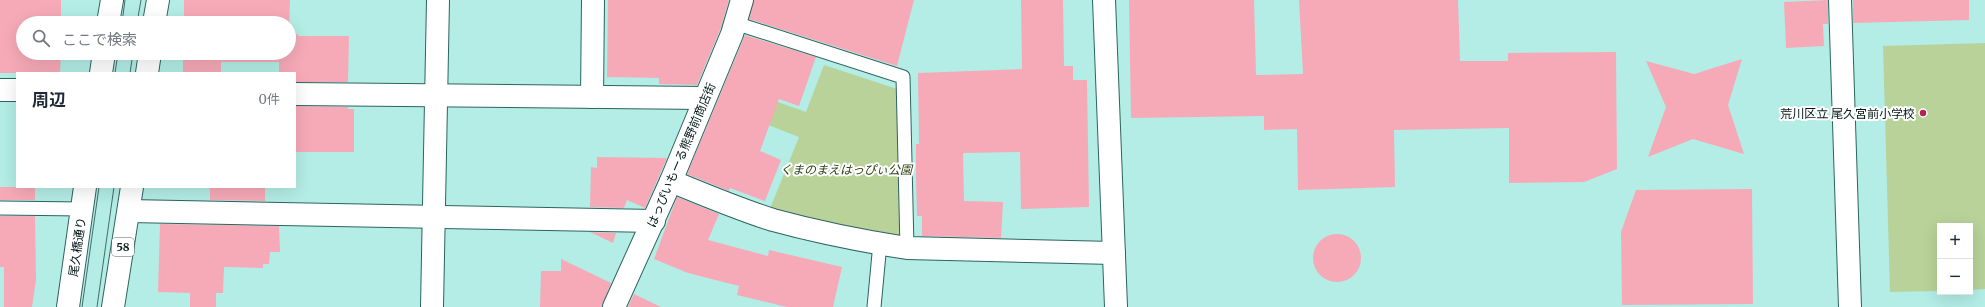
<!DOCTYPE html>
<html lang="ja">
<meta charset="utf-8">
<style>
:root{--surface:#fff;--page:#f6f6f7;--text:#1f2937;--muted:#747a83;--line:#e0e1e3}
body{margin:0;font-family:Merriweather,"Noto Sans JP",serif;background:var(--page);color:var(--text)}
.controls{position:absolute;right:12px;bottom:12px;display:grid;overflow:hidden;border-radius:0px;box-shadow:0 4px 16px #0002}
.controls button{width:36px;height:36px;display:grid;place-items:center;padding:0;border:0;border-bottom:1px solid var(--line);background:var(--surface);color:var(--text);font:20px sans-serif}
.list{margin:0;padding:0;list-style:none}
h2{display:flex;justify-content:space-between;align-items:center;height:52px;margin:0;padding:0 16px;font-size:17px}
h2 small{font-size:13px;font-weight:400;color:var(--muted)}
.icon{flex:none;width:22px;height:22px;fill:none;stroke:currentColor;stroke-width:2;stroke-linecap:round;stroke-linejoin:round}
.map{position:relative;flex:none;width:1985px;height:307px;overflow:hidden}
.search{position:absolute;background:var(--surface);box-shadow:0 4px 16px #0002;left:16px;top:16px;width:280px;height:44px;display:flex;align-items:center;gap:10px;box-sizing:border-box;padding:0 14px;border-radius:22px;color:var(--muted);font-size:15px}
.panel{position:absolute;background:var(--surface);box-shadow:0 4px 16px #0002;left:16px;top:72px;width:280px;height:116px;border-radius:0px}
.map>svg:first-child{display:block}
.green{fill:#b8d299}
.building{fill:#f6aab7}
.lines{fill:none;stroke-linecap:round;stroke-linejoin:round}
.lane-casing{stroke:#2c645f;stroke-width:15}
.street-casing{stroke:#2c645f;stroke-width:24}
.secondary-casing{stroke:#2c645f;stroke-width:24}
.primary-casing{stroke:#2c645f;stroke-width:24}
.lane{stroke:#fff;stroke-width:13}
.street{stroke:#fff;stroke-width:22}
.secondary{stroke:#fff;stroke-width:22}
.primary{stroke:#fff;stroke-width:22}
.tram{stroke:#476b67;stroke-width:1}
.poi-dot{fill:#b42452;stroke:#fff;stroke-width:1.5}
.labels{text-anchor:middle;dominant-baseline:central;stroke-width:4;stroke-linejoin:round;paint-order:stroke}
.shield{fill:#fff;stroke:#4f5e5d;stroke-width:1}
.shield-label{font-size:11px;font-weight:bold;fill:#031918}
.poi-label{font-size:12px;fill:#031918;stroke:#fff;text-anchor:end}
.street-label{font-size:12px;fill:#031918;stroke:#fff}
.park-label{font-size:12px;font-style:italic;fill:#2c3e10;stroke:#fff}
</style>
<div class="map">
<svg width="1985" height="307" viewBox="0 0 1985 307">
<rect width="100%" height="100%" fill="#b3ede6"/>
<g class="green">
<polygon points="1985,43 1985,289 1970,290 1970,226 1940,226 1940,291 1890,292 1883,46"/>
<polygon points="824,65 897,89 905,238 769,211 799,137 718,105 727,84 806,112"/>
</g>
<g class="building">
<polygon points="0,0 61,0 61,23 23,23 23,53 61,53 60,73 0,73"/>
<polygon points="184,0 290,0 289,29 289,23 184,23"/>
<polygon points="608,0 729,0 720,30 697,85 659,84 659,78 607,77"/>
<polygon points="754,0 914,0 897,66 749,19"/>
<polygon points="1021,0 1063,0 1064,66 1073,66 1073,80 1087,80 1089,207 1021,209 1020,152 963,153 964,201 1003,202 1001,238 922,236 922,216 917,216 916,179 916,144 919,144 918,73 1022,69"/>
<polygon points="1129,0 1254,0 1256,75 1303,74 1299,0 1458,0 1460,61 1508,61 1508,53 1616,52 1617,169 1584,182 1509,183 1509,128 1394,130 1395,187 1298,190 1297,129 1264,130 1264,116 1131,118"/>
<polygon points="1828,0 1828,24 1823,24 1824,46 1786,48 1784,2"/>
<polygon points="1853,0 1969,0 1969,20 1853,23"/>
<polygon points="298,34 298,36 349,36 348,82 295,82 295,73 279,73 279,62 221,62 221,73 183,73 183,53 289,53 289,35"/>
<polygon points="745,35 816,57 799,106 779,99 760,151 781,160 765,201 730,188 729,191 687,174"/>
<polygon points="1742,59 1728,105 1744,154 1693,139 1648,157 1666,107 1646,61 1694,74"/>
<polygon points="295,106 348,107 348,109 354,109 354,152 295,152"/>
<polygon points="597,157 667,158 645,208 627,200 624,208 590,207 591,167 597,168"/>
<rect x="0" y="187" width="35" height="13"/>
<polygon points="210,187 265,187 265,201 210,200"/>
<polygon points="1752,189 1753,304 1622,305 1621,232 1636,190"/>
<polygon points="677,197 719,214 708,240 768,256 769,250 842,267 833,307 787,307 737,295 739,286 688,273 654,259"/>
<polygon points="0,216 35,216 36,280 32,307 4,307 4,267 0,267"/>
<polygon points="160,224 279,226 280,252 270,252 269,264 263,264 263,268 224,267 223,293 216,293 216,307 190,307 190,293 158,292"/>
<polygon points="590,232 616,233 613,243"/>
<circle cx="1337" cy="258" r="24"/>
<polygon points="561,259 611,283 602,307 540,307 541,271 561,271"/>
<polygon points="634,294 661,307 628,307"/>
</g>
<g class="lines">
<defs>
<g id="lane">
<polyline points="735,23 903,77 907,248"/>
<polyline points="0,208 82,209"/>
<polyline points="874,307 880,243"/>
</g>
<g id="street">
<polyline points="1104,0 1116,307"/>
<polyline points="0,90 17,90"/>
<polyline points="295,94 704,98"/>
<polyline points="592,97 593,0"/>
<path d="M671,181C705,195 738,209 773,220C817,232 862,241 907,248L1114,253"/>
<polyline points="129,211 654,221"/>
<polyline points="432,307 438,0"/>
<polyline points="614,307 671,181 732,34 742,0"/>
</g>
<polyline id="secondary" points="1840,0 1850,307"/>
<g id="primary">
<polyline points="108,23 112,0"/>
<polyline points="154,23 158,0"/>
<polyline points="101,73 104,53"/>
<polyline points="147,73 150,53"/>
<polyline points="68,307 85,187"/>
<polyline points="113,307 132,187"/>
</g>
</defs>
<use href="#lane" class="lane-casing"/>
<use href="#street" class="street-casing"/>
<use href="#secondary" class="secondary-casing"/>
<use href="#primary" class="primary-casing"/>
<use href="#lane" class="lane"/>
<use href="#street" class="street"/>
<use href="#secondary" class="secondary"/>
<use href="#primary" class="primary"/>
<g class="tram">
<polyline points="122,23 125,0"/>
<polyline points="137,23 141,0"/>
<polyline points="115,73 118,53"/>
<polyline points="130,73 133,53"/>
<polyline points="82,307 99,187"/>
<polyline points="97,307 114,187"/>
</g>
</g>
<circle class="poi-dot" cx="1923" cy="113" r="4"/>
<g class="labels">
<rect class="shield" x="112" y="238" width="22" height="18" rx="3"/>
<g class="shield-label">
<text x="123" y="247">58</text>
</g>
<g class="poi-label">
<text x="1915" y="113">荒川区立 尾久宮前小学校</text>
</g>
<g class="street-label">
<text transform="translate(681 155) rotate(-67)">はっぴいもーる熊野前商店街</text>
<text transform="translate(77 247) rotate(-82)">尾久橋通り</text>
</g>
<g class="park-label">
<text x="846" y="169">くまのまえはっぴぃ公園</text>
</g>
</g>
</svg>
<div class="controls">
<button>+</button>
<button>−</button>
</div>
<div class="search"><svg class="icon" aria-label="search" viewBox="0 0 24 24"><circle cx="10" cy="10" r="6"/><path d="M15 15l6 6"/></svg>ここで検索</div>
<section class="panel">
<h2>周辺<small>0件</small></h2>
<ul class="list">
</ul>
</section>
</div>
